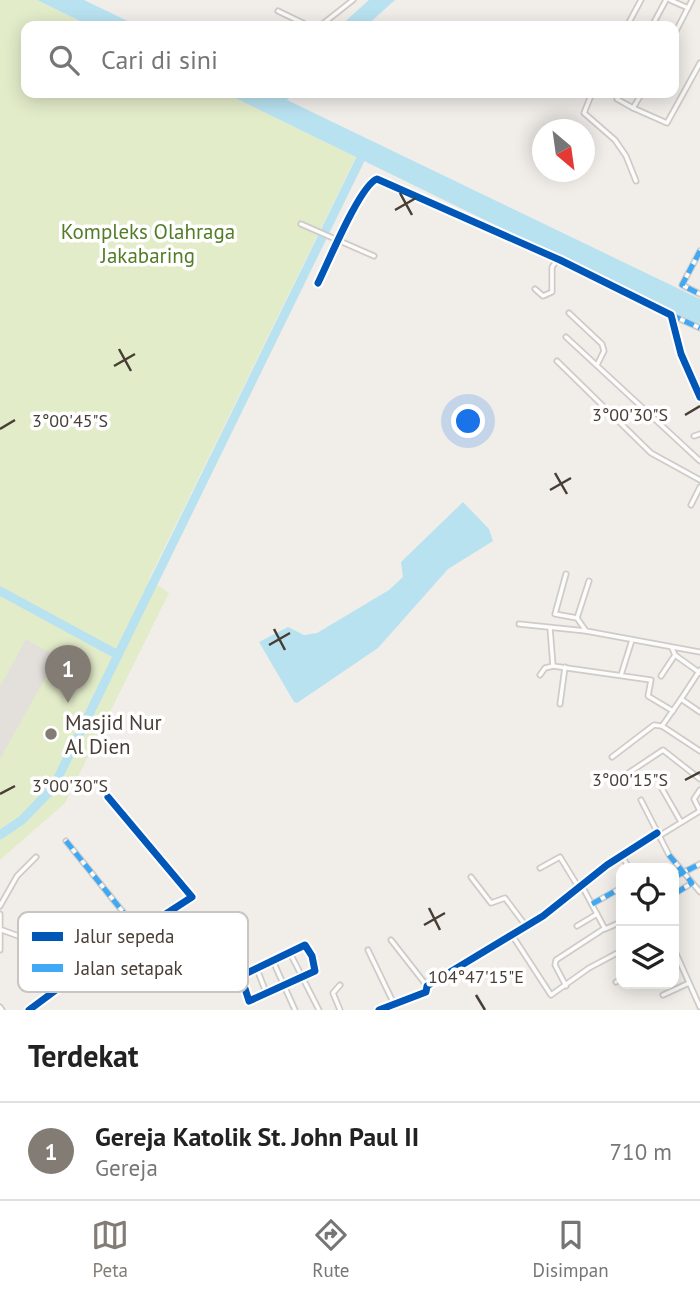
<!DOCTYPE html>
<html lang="id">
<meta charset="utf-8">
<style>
:root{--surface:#fff;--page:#f2f2f2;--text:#222;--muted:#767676;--line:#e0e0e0;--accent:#837c74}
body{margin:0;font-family:"PT Sans",sans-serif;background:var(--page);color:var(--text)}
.controls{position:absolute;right:21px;bottom:21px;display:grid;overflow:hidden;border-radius:14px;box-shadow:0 4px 18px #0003}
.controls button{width:63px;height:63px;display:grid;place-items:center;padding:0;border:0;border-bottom:2px solid var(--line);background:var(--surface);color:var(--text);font:35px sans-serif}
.compass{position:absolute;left:532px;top:119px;width:63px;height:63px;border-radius:50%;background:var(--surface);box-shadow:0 4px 18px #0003;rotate:151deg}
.you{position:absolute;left:469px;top:422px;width:24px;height:24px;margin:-18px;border:5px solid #fff;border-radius:50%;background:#1a73e8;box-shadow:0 0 0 10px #1a73e833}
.badge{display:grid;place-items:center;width:46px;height:46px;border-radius:50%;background:var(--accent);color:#fff;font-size:23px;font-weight:700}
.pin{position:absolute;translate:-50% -58px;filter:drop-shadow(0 2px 4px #0008)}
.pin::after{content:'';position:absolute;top:37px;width:24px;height:21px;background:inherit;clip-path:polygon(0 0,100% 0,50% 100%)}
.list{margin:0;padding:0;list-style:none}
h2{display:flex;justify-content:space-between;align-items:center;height:91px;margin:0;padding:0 28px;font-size:30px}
h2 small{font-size:23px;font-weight:400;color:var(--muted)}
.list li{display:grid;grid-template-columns:46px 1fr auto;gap:21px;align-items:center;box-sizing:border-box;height:98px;padding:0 28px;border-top:2px solid var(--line)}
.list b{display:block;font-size:26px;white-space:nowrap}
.list p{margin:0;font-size:23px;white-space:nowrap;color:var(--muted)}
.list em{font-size:23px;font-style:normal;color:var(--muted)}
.icon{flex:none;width:38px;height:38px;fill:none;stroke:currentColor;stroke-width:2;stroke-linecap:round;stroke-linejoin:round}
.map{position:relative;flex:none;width:700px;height:1010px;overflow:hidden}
.search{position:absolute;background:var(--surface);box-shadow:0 4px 18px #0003;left:21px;right:21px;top:21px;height:77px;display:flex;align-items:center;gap:18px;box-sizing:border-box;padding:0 24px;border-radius:14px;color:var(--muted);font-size:26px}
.sheet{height:189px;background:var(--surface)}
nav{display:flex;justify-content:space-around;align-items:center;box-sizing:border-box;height:98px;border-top:2px solid var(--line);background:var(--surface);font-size:19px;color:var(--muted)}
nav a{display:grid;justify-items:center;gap:4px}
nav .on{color:var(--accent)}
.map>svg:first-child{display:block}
.green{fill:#e3ecc9}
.parking{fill:#e3dfdb}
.water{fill:#b9e2f1}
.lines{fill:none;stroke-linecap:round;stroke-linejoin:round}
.river{stroke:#b9e2f1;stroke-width:9}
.street-casing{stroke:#cfccc7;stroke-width:7}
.street{stroke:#fdfcfc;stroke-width:3.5}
.quiet{stroke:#3fa9f5;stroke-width:5;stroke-dasharray:10 5;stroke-linecap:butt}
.cycleway-casing{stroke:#fff;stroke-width:11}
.cycleway{stroke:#0057b8;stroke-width:7}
.ticks{fill:none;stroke:#483e35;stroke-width:2.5}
.poi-dot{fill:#837c74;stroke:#fff;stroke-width:2.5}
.labels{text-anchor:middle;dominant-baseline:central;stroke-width:7;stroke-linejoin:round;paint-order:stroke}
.park-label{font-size:21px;fill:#537c26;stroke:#fff}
.poi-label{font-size:21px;fill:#483e35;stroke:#fff;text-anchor:start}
.key{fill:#fff;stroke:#c8c5c2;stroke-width:2}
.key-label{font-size:19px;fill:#483e35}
.ticks-label{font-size:18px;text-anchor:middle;fill:#483e35;stroke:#fff;stroke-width:7;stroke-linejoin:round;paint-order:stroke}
</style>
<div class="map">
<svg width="700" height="1010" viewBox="0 0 700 1010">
<rect width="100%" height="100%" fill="#f1eeea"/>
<polygon class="green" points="0,0 37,0 90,26 26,26 26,93 225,93 356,157 149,579 169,593 65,803 0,860"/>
<polygon class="parking" points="26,639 57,657 0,759 0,687"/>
<g class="water">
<polygon points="37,0 84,0 138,26 90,26"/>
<polygon points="369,0 395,0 366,26 340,26"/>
<polygon points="225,93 294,93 287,100 700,299 700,325"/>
<polygon points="463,502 489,529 493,541 448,569 378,648 297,703 294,702 259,642 288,627 304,635 317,633 389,590 403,577 401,562"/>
</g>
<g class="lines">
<g class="river">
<polyline points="0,591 118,655"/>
<polyline points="0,835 22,820 53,788 360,160"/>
</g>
<defs>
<g id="street">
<polyline points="670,0 688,8"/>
<polyline points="278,11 309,26"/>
<polyline points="320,26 353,0"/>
<polyline points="627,26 641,0"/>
<polyline points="652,26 666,0"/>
<polyline points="674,35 692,0"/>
<polyline points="592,93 584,113 615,140 626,156 636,181"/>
<polyline points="619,93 617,99 633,108 642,93"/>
<polyline points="633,108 667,123 700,63"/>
<polyline points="301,224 374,256"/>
<polyline points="700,251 682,285 700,294"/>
<path d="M318,283C328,263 360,185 377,179L560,260L671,315L681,354L700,397"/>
<polyline points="535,289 543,296 552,292 552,267 558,259"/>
<polyline points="569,313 602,344 604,351 597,365"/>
<polyline points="671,315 700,328"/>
<polyline points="566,337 700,461"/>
<polyline points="557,361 651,453 700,480"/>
<polyline points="694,436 700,434"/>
<polyline points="691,505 700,487"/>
<polyline points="566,574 555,614 577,618 586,631 700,652"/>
<polyline points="577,618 589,581"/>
<polyline points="519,624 586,631"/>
<polyline points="550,628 553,666"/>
<polyline points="672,648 675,655 700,673"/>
<polyline points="700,670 681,699 700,712"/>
<polyline points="540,675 545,668 553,666 651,680 648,696 673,711"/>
<polyline points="621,675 632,640"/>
<polyline points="661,676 675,655"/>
<polyline points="681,699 662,726 700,751"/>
<polyline points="560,704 565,667"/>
<polyline points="612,757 654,725 662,726"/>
<polyline points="627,774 663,750 700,779"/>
<polyline points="661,787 681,822"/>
<polyline points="641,800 669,855 700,892"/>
<polyline points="700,811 694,799 700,790"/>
<polyline points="659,836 700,811"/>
<polyline points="66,841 156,953"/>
<polyline points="622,856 629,868"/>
<polyline points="540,868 560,857 579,888"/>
<polyline points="471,877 491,903 505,898 526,926"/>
<polyline points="674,877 700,864"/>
<polyline points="582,886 605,929 621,922"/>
<polyline points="674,894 692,883"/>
<polyline points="592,904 621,888"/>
<polyline points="0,906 17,876 36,857"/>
<polyline points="0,914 0,950"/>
<polygon points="211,918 226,935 169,971 156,953"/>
<polyline points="577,926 597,914"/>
<polyline points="2,930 32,941 47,941 53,949"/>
<polyline points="512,935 551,995 589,968 621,951"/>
<polyline points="391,940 427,986"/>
<polygon points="305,945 312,956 315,971 249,1001 241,976"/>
<polyline points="674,949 700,1007"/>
<polyline points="368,950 394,1004"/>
<polyline points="290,953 319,1010"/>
<polyline points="273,961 295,1010"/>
<polyline points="257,969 267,995"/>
<polyline points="616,982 621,979"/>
<polyline points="566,986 555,965 556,960 605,928"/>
<polyline points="663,995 689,983"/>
<polyline points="0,1007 2,1010"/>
<polyline points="29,1010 107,952 192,897 108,797"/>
<polyline points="340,1010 333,993 340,985"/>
<polyline points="379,1010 426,992 427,986 543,916 607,865 657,833"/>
</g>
</defs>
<use href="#street" class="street-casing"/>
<use href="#street" class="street"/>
<g class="quiet">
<polyline points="700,251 682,285 700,294"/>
<polyline points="671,315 700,328"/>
<polyline points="66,841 156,953"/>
<polyline points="669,855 692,883 674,894"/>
<polyline points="674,877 700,864"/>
<polyline points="592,904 621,888"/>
<polygon points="211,918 226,935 169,971 156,953"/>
</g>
<defs>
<g id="cycleway">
<path d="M318,283C328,263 360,185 377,179L560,260L671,315L681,354L700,397"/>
<polygon points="305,945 312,956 315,971 249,1001 241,976"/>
<polyline points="29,1010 107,952 192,897 108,797"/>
<polyline points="379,1010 426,992 427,986 543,916 607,865 657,833"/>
</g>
</defs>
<use href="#cycleway" class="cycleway-casing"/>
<use href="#cycleway" class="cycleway"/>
</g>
<path class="ticks" d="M400,193L412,215M395,210L416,198M119,349L131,371M114,366L135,354M685,415L700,406M0,429L15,420M555,473L567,494M550,490L571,478M274,629L285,650M269,645L290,633M685,780L700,772M0,794L15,786M429,908L440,930M424,925L445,913M476,995L485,1010"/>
<circle class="poi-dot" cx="51" cy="734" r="7"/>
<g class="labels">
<g class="park-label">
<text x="148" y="231">Kompleks Olahraga<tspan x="148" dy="24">Jakabaring</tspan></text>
</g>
<g class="poi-label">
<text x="65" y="722">Masjid Nur<tspan x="65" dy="24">Al Dien</tspan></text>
</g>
</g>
<rect x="18" y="912" width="230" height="80" rx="10" class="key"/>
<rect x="32" y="932" width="31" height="9" fill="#0057b8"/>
<rect x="32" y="964" width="31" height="8" fill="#3fa9f5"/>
<g class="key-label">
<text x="75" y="943">Jalur sepeda</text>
<text x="75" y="975">Jalan setapak</text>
</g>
<g class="ticks-label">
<text x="630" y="421">3°00'30"S</text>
<text x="70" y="427">3°00'45"S</text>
<text x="630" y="786">3°00'15"S</text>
<text x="70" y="792">3°00'30"S</text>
<text x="476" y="983">104°47'15"E</text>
</g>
</svg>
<div class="controls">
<button><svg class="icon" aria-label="locate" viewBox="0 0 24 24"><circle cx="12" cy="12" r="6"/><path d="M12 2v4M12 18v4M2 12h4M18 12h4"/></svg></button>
<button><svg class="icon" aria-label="layers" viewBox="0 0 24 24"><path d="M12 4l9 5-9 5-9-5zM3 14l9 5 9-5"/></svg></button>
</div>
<svg class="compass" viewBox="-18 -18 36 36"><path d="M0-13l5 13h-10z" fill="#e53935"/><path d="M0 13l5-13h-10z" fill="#767676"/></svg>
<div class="you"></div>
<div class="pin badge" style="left:68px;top:703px">1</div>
<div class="search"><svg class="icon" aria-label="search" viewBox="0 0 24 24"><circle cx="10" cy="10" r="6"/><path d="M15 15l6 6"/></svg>Cari di sini</div>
</div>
<section class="sheet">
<h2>Terdekat<small></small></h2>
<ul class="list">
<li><span class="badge">1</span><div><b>Gereja Katolik St. John Paul II</b><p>Gereja</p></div><em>710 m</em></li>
</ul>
</section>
<nav>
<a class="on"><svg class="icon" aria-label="map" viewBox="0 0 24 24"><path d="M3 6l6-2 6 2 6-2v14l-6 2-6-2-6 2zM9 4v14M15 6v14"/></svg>Peta</a>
<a><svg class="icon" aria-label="directions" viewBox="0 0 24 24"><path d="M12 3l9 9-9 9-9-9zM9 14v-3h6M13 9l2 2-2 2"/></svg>Rute</a>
<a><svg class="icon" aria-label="saved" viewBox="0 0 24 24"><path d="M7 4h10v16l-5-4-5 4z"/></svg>Disimpan</a>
</nav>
